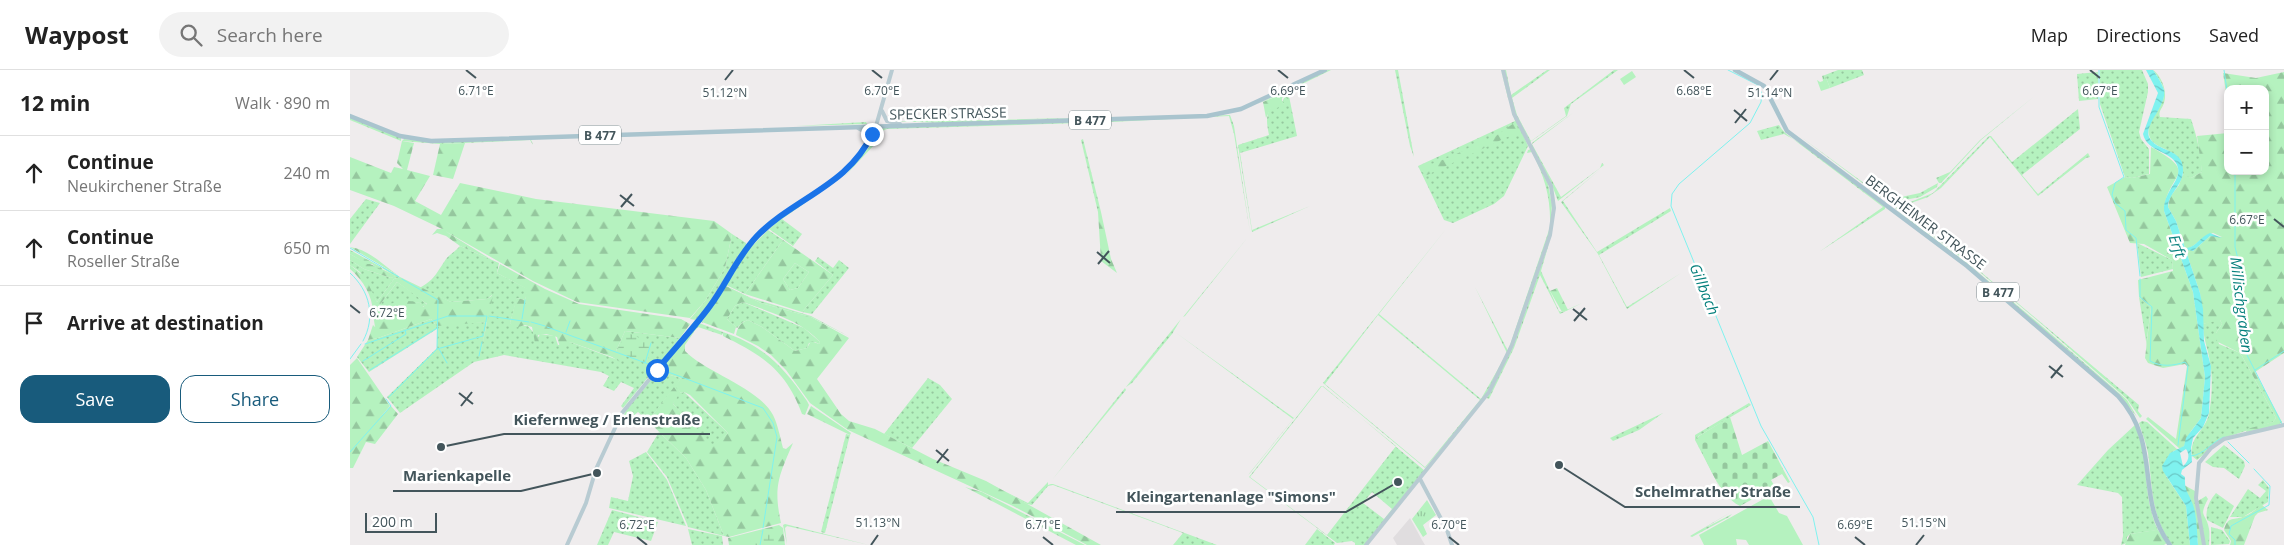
<!DOCTYPE html>
<meta charset="utf-8">
<style>
:root{--surface:#fff;--page:#f2f2f2;--text:#222;--muted:#767676;--line:#e0e0e0;--accent:#185b7c}
body{margin:0;font-family:"Open Sans",sans-serif;background:var(--page);color:var(--text)}
.controls{position:absolute;right:15px;top:15px;display:grid;overflow:hidden;border-radius:10px;box-shadow:0 2px 8px #0003}
.controls button{width:45px;height:45px;display:grid;place-items:center;padding:0;border:0;border-bottom:1px solid var(--line);background:var(--surface);color:var(--text);font:25px sans-serif}
.scale{position:absolute;left:15px;bottom:12px;width:72px;box-sizing:border-box;padding-left:5px;border:2px solid #43555b;border-top:0;font-size:14px;line-height:18px;white-space:nowrap;color:#43555b;-webkit-text-stroke:4px #fff;paint-order:stroke}
.stop{position:absolute;width:15px;height:15px;margin:-11px;border:4px solid #1a73e8;border-radius:50%;background:#fff}
.stop.end{background:#1a73e8;border-color:#fff;box-shadow:0 1px 5px #0008}
.list{margin:0;padding:0;list-style:none}
h2{display:flex;justify-content:space-between;align-items:center;height:65px;margin:0;padding:0 20px;font-size:21px}
h2 small{font-size:16px;font-weight:400;color:var(--muted)}
.list li{display:grid;grid-template-columns:32px 1fr auto;gap:15px;align-items:center;box-sizing:border-box;height:75px;padding:0 20px;border-top:1px solid var(--line)}
.list b{display:block;font-size:19px;white-space:nowrap}
.list p{margin:0;font-size:16px;white-space:nowrap;color:var(--muted)}
.list em{font-size:16px;font-style:normal;color:var(--muted)}
.actions{display:flex;gap:10px;padding:15px 20px}
.actions a{flex:1;padding:11px 0;border:1px solid var(--accent);border-radius:15px;text-align:center;font-size:18px;color:var(--accent)}
.actions .main{background:var(--accent);color:#fff}
.icon{flex:none;width:28px;height:28px;fill:none;stroke:currentColor;stroke-width:2;stroke-linecap:round;stroke-linejoin:round}
.map{position:relative;flex:none;width:1934px;height:475px;overflow:hidden}
header{display:flex;align-items:center;gap:30px;box-sizing:border-box;height:70px;padding:0 25px;background:var(--surface);border-bottom:1px solid var(--line)}
header strong{font-size:24px}
nav{display:flex;gap:28px;margin-inline-start:auto;font-size:18px}
.search{width:350px;height:45px;background:var(--page);display:flex;align-items:center;gap:12px;box-sizing:border-box;padding:0 18px;border-radius:28px;color:var(--muted);font-size:19px}
main{display:flex}
aside{flex:1;background:var(--surface)}
.map>svg:first-child{display:block}
.education{fill:#e0dddf}
.grass{fill:url(#grass-dots);fill-rule:evenodd}
.forest{fill:url(#forest-firs);fill-rule:evenodd}
.wetland{fill:url(#wetland-marsh)}
.cemetery{fill:url(#cemetery-stones)}
.park{fill:url(#park-tufts)}
.pitch{fill:#b5f2bf}
.water{fill:url(#water-waves);fill-rule:evenodd}
.lines{fill:none;stroke-linecap:round;stroke-linejoin:round}
.stream{stroke:#7ff2ef;stroke-width:1}
.secondary{stroke:#b8cbd2;stroke-width:4}
.primary{stroke:#a9c4ce;stroke-width:4.5}
.route{stroke:#1a73e8;stroke-width:6}
.ticks{fill:none;stroke:#43555b;stroke-width:2}
.labels{text-anchor:middle;dominant-baseline:central;stroke-width:5;stroke-linejoin:round;paint-order:stroke}
.shield{fill:#fff;stroke:#7b888c;stroke-width:1}
.shield-label{font-size:12px;font-weight:bold;fill:#43555b}
.street-label{font-size:14px;fill:#43555b;stroke:#fff}
.water-label{font-size:15px;font-style:italic;fill:#06807d;stroke:#fff}
.ticks-label{font-size:12px;text-anchor:middle;fill:#43555b;stroke:#fff;stroke-width:5;stroke-linejoin:round;paint-order:stroke}
.leader{fill:none;stroke:#43555b;stroke-width:2}
.callout-dot{fill:#43555b;stroke:#fff;stroke-width:2}
.callout-label{font-size:15px;text-anchor:middle;font-weight:bold;fill:#43555b;stroke:#fff;stroke-width:5;stroke-linejoin:round;paint-order:stroke}
</style>
<header>
<strong>Waypost</strong>
<div class="search"><svg class="icon" aria-label="search" viewBox="0 0 24 24"><circle cx="10" cy="10" r="6"/><path d="M15 15l6 6"/></svg>Search here</div>
<nav><a>Map</a><a>Directions</a><a>Saved</a></nav>
</header>
<main>
<aside>
<h2>12 min<small>Walk · 890 m</small></h2>
<ul class="list">
<li><svg class="icon" aria-label="ahead" viewBox="0 0 24 24"><path d="M12 20V5M6 11l6-6 6 6"/></svg><div><b>Continue</b><p>Neukirchener Straße</p></div><em>240 m</em></li>
<li><svg class="icon" aria-label="ahead" viewBox="0 0 24 24"><path d="M12 20V5M6 11l6-6 6 6"/></svg><div><b>Continue</b><p>Roseller Straße</p></div><em>650 m</em></li>
<li><svg class="icon" aria-label="arrive" viewBox="0 0 24 24"><path d="M6 21V4h12l-3 4 3 4H6"/></svg><div><b>Arrive at destination</b></div></li>
</ul>
<div class="actions"><a class="main">Save</a><a>Share</a></div>
</aside>
<div class="map">
<svg width="1934" height="475" viewBox="0 0 1934 475">
<defs>
<pattern id="grass-dots" width="8" height="8" patternUnits="userSpaceOnUse" patternTransform="scale(1.25)"><rect width="8" height="8" fill="#b5f2bf"/><path d="M2 2h.1M6 6h.1" fill="none" stroke="#95c79e" stroke-width="1.8" stroke-linecap="round"/></pattern>
<pattern id="forest-firs" width="22" height="20" patternUnits="userSpaceOnUse" patternTransform="scale(1.25)"><rect width="22" height="20" fill="#b5f2bf"/><path d="M5 1l3.5 6h-7zM16 11l3.5 6h-7z" fill="#95c79e"/></pattern>
<pattern id="wetland-marsh" width="20" height="14" patternUnits="userSpaceOnUse" patternTransform="scale(1.25)"><rect width="20" height="14" fill="#b5f2bf"/><path d="M1 5h8M5 5V1M11 12h8M15 12V8" fill="none" stroke="#95c79e"/></pattern>
<pattern id="cemetery-stones" width="16" height="16" patternUnits="userSpaceOnUse" patternTransform="scale(1.25)"><rect width="16" height="16" fill="#b5f2bf"/><path d="M2 7V4a2 2 0 0 1 4 0v3zM10 15v-3a2 2 0 0 1 4 0v3z" fill="#95c79e"/></pattern>
<pattern id="park-tufts" width="24" height="20" patternUnits="userSpaceOnUse" patternTransform="scale(1.25)"><rect width="24" height="20" fill="#b5f2bf"/><path d="M3 7l-1-3M5 7V3M7 7l1-3M15 17l-1-3M17 17v-4M19 17l1-3" fill="none" stroke="#95c79e"/></pattern>
<pattern id="water-waves" width="16" height="10" patternUnits="userSpaceOnUse" patternTransform="scale(1.25)"><rect width="16" height="10" fill="#7ff2ef"/><path d="M0 5q4-4 8 0t8 0" fill="none" stroke="#6ac7c5"/></pattern>
</defs>
<rect width="100%" height="100%" fill="#efeced"/>
<polygon class="education" points="1060,448 1072,470 1075,475 1047,475 1043,468"/>
<g class="grass">
<path d="M978,0H981L938,21L947,66L890,83L902,160L960,136L902,162L888,75L919,65C917,54 915,47 921,37L934,34L932,32L938,21L907,34Z"/>
<polygon points="1045,0 1048,0 1064,87 1060,76"/>
<polygon points="1151,0 1158,28 1178,76 1154,126 1144,134 1103,153 1094,150 1068,96 1165,51"/>
<polygon points="1154,0 1156,0 1161,25 1197,0 1200,0 1162,28 1167,45 1181,71 1216,46 1214,38 1264,0 1268,0 1221,34 1217,46 1180,72 1163,40"/>
<polygon points="1488,0 1512,0 1514,5 1480,18 1475,5"/>
<polygon points="1750,0 1792,0 1798,14 1798,22 1789,62 1791,69 1799,79 1799,104 1782,108 1775,107 1750,34"/>
<path d="M1803,0C1811,5 1818,22 1814,33C1812,39 1808,41 1810,47L1841,49C1847,67 1851,84 1852,102L1841,108L1837,107L1833,104C1834,75 1803,83 1799,65C1795,50 1816,37 1814,21C1813,14 1807,6 1803,0Z"/>
<polygon points="1748,2 1748,29 1729,31 1727,4"/>
<polygon points="1687,24 1631,70 1591,113 1589,113 1586,108 1600,102 1630,70"/>
<polygon points="1728,39 1730,59 1672,105 1688,124 1738,83 1740,87 1736,88 1688,126 1640,67 1591,118 1578,127 1547,138 1619,192 1789,335 1788,341 1792,346 1790,348 1777,329 1695,257 1619,193 1545,138 1583,123 1639,66 1641,66 1662,92"/>
<polygon points="1223,43 1182,74 1211,127 1250,98 1252,93 1254,95 1208,131 1200,110 1181,75 1183,72"/>
<polygon points="880,45 884,56 900,162 884,64 879,46 742,53 736,55 732,61 736,54 740,51"/>
<polygon points="758,47 594,53 540,51 537,48 552,51 594,51"/>
<polygon points="0,48 51,68 51,71 0,50"/>
<polygon points="727,51 729,53 537,59 532,61 527,72 494,107 525,70 528,60 532,58"/>
<polygon points="516,52 517,54 446,56"/>
<path d="M1429,55C1435,66 1449,72 1459,79C1484,98 1509,117 1535,137V139L1469,182L1533,137L1443,69L1434,64L1411,70L1407,61Z"/>
<polygon points="1451,67 1537,130 1570,123 1588,113 1587,117 1570,127 1539,133"/>
<path d="M54,69L83,72L180,69C182,71 182,72 183,75L180,70L90,74L52,71Z"/>
<polygon points="733,69 751,142 748,142 731,70"/>
<path d="M1181,79L1198,114L1202,135L1200,161L1187,202L1161,276L1142,314L1131,332L1075,398L973,313L1096,159L1029,244L1131,329L1157,283L1125,217L1158,281L1200,157C1201,128 1195,108 1182,82L1177,83L1178,80ZM1028,245L1130,330L1075,397L975,314Z"/>
<polygon points="1251,99 1213,131 1247,182 1320,138 1321,141 1249,185 1277,237 1331,203 1277,239 1248,184 1211,132"/>
<polygon points="491,108 432,149 452,164 443,176 419,159 440,141"/>
<polygon points="16,129 30,133 0,174 0,149"/>
<polygon points="1545,139 1617,193 1693,257 1777,330 1787,347 1769,325 1720,282"/>
<polygon points="418,160 433,170 395,224 376,215 398,180"/>
<polygon points="382,164 396,173 396,175 363,228 346,250 340,249 355,231 375,198"/>
<polygon points="898,167 835,246 833,247"/>
<polygon points="1200,170 1191,201 1209,241 1212,242 1232,233 1210,244 1190,205 1164,278 1139,329 1137,328 1163,277"/>
<polygon points="1787,173 1822,190 1823,199 1791,207"/>
<path d="M110,176L149,193L147,203L178,219L175,230L167,228L160,253L163,255L178,256L188,268L190,264L205,266L208,275L220,272L268,290L266,281L275,261L330,268L273,338L271,336L284,318L271,312L264,321L253,316L259,306L251,302L154,285L124,292L50,343L37,327L87,278V259L19,302L7,287L18,270L28,268L81,249L85,254L137,252L130,287L142,225L137,229L101,232L69,218C84,211 87,202 96,189C100,184 105,182 110,176Z"/>
<polygon points="468,187 483,198 489,190 499,198 462,244 452,242 483,205 465,191"/>
<polygon points="0,190 14,199 41,208 45,206 32,198 33,197 50,207 44,209 27,232 10,202 0,195"/>
<polygon points="445,193 459,202 448,218 440,220 433,209"/>
<polygon points="921,207 971,314 901,402 898,405 943,349 825,262 944,348 971,314"/>
<path d="M47,212C53,216 75,231 77,235L72,237L70,233L51,231L25,257L23,244Z"/>
<polygon points="375,216 376,216 401,228 461,246 500,267 461,247 411,233 376,217 352,250 353,253 350,251"/>
<polygon points="1789,227 1801,237 1796,277 1796,271"/>
<polygon points="393,232 454,258 470,272 469,274 465,272 459,273 457,278 445,281 412,257 398,250 393,252 387,258 377,249 385,236"/>
<polygon points="831,249 822,264 782,313 776,317"/>
<path d="M1865,250H1870L1872,254L1866,263L1869,274L1888,282L1892,286L1926,348L1923,352L1874,368L1847,390L1842,386C1839,367 1855,361 1859,344C1862,328 1863,308 1860,292C1858,279 1853,268 1853,254Z"/>
<polygon points="349,253 373,262 372,265 348,257 309,302 331,308 326,316 331,323 334,322 378,363 377,364 363,377 323,334 326,327 324,318 298,351 288,342 274,354 270,351 277,339"/>
<polygon points="578,308 590,315 602,329 562,378 534,364"/>
<path d="M971,316H973L1075,401L1015,475H1005V473L1002,471L987,473L899,407ZM972,316L1046,376L977,465L900,407ZM1022,422L1042,439L1034,449L1013,433Z"/>
<polygon points="775,318 776,320 702,410"/>
<polygon points="1399,333 1401,335 1347,367 1369,416 1345,370 1345,365"/>
<polygon points="1313,343 1289,360 1263,371 1260,368"/>
<path d="M1792,351L1797,352L1828,380L1823,381L1816,406L1836,436L1840,475H1822C1800,444 1803,418 1798,383C1796,373 1792,363 1789,353Z"/>
<path d="M1785,355C1800,388 1792,427 1808,460L1780,464L1777,467V473L1771,475L1773,466L1772,427L1768,423L1727,415L1758,380Z"/>
<polygon points="309,362 336,388 356,420 374,466 338,457 337,454 317,407 297,382"/>
<polygon points="496,364 500,365 475,463 471,462"/>
<polygon points="1874,375 1894,391 1895,396 1889,409 1874,398 1863,397 1855,392"/>
<polygon points="296,382 317,410 336,456 259,438 261,427 278,431 283,406 279,391"/>
<polygon points="1913,410 1919,418 1918,432 1893,447 1880,447 1898,419 1910,428 1916,421 1908,415"/>
<polygon points="698,412 698,415 701,414 703,414 867,475 823,475 833,463 703,415 698,416 682,435 677,434 646,417 678,433"/>
<path d="M1866,423L1884,436L1873,458L1857,450C1855,440 1859,431 1866,423Z"/>
<polygon points="262,440 308,452 301,471 264,462 258,475 247,475"/>
<polygon points="1381,442 1353,459 1382,444 1379,447 1342,467 1340,466"/>
<polygon points="435,454 519,475 437,456 435,458 437,475 433,455"/>
<polygon points="1861,457 1872,460 1880,471 1879,474 1861,475"/>
<polygon points="338,459 372,466 373,475 342,475"/>
<polygon points="967,459 985,473 984,475 955,475"/>
</g>
<g class="forest">
<path d="M1934,2V283L1905,302L1932,352L1927,356L1896,362L1897,359L1923,352L1926,348L1892,286L1888,282L1866,271V263L1872,254L1870,250L1853,254L1850,223L1826,151L1818,137L1820,127L1829,115L1833,104L1841,108L1852,102L1847,66L1878,63V101H1915V19H1878V36L1873,3L1906,8ZM1863,163L1872,167L1860,166L1843,181L1837,179C1847,175 1851,167 1863,163Z"/>
<polygon points="938,21 937,26 932,28 932,31 935,35 931,35 926,39 921,38 916,48 913,32"/>
<path d="M1164,53L1168,58L1166,63L1077,105L1072,102L1071,96C1079,97 1118,80 1124,74H1128L1131,70L1143,68Z"/>
<polygon points="52,71 64,73 57,100 80,106 65,131 91,145 110,113 186,129 364,151 382,164 375,198 355,231 340,248 227,232 183,211 95,161 142,190 110,176 96,166 87,163 82,165 87,159 92,159 44,136 0,120 0,87 41,103 44,97 53,99 47,93"/>
<polygon points="115,73 103,109 83,105 90,74"/>
<path d="M1801,77C1852,105 1817,102 1814,141L1843,222L1855,307L1851,348L1841,361L1834,376L1830,379L1796,349L1798,347L1826,369L1837,296L1835,294L1813,298L1798,293L1795,288L1801,237L1789,227L1788,210L1823,201L1822,190L1794,174L1780,173L1757,117L1775,107L1782,108L1800,104Z"/>
<polygon points="748,142 751,142 761,189 767,203 751,191"/>
<path d="M433,170L483,205L452,242L395,224ZM445,193L459,202L448,218L440,220L433,209Z"/>
<path d="M0,177C20,180 33,195 49,206Z"/>
<path d="M0,184C17,194 30,197 46,206L41,208L14,199L0,190Z"/>
<polygon points="150,194 195,219 229,234 331,249 340,254 330,268 275,261 266,281 273,284 270,292 262,287 220,272 215,276 210,277 207,267 196,264 188,265 189,272 185,273 182,257 175,255 165,258 160,253 166,230 167,228 175,230 177,219 147,203"/>
<path d="M0,195L15,207L27,232L44,209L50,207L101,232L137,229L143,225L138,252L87,256L81,249L28,268L18,270L23,255L25,257C35,233 44,227 70,233L73,237L77,234L47,212L23,244C23,226 13,210 0,199Z"/>
<path d="M375,216L411,233L461,247L499,268L467,309L491,344L499,351L525,359L583,389L636,411L751,475H737L663,436L498,360L460,333L436,300L421,285L408,276L386,265C387,258 391,252 398,250L412,257L445,281L457,278L461,271L469,274L470,272C451,250 419,242 393,232L385,236L377,249L386,257L384,264L352,252Z"/>
<polygon points="1207,218 1218,240 1212,242 1200,221"/>
<path d="M342,261L344,262L335,275V281C355,302 409,318 423,345C428,355 430,367 433,378L436,379L443,373C429,406 423,416 431,453L379,467L374,466L356,420L336,388L298,351L324,317L329,324L323,334L363,376L378,363L340,325L334,322L331,323L325,316L331,308L309,302Z"/>
<path d="M373,262C414,276 433,296 457,331L459,335L455,345L452,344C436,300 412,285 373,266Z"/>
<polygon points="7,288 40,336 29,349 41,336 48,344 25,374 16,372 3,398 0,398 0,295"/>
<polygon points="461,336 501,363 500,365 457,344"/>
<polygon points="1834,415 1845,421 1853,475 1848,475 1845,445"/>
<polygon points="615,417 632,422 735,475 726,475"/>
<path d="M1856,426L1858,429C1848,448 1856,442 1859,459C1860,464 1859,470 1859,475H1855L1848,431Z"/>
<path d="M1912,435L1918,440L1908,443L1905,446L1894,475H1880L1881,471L1874,460C1878,445 1884,451 1895,446C1902,444 1906,438 1912,435Z"/>
<polygon points="429,455 433,458 435,475 379,475 378,468"/>
<polygon points="1806,460 1808,460 1817,473 1814,475 1775,475 1780,464"/>
</g>
<g class="wetland">
<polygon points="0,180 31,197 32,199 31,201 22,194 17,194 0,184"/>
<polygon points="276,262 303,274 297,293 267,282"/>
<polygon points="421,459 424,463 426,475 401,475 399,465"/>
</g>
<path class="cemetery" d="M1380,347L1392,385L1418,371L1440,412L1438,413L1432,404L1421,410L1425,417L1428,419L1412,427L1410,425L1390,436C1368,425 1357,390 1346,369L1349,366Z"/>
<g class="park">
<polygon points="1282,1 1286,7 1274,15 1270,9"/>
<polygon points="1475,5 1480,18 1471,21 1467,10 1470,12 1473,11 1472,6"/>
<polygon points="1077,430 1086,445 1073,455 1077,464 1073,467 1062,449"/>
</g>
<polygon class="pitch" points="1419,426 1429,443 1437,446 1453,475 1399,475 1396,470 1386,469 1387,475 1354,475 1349,465"/>
<g class="water">
<path d="M1796,0H1803C1807,6 1812,13 1814,20C1817,36 1794,54 1799,67C1806,82 1833,78 1833,99C1834,115 1818,123 1818,137L1826,151L1850,223L1853,239L1854,271L1861,296L1859,343L1853,357L1843,368L1841,378L1842,392L1832,400L1831,404L1835,407C1834,423 1840,424 1844,438C1847,450 1847,463 1848,475H1840L1836,436L1813,401L1812,396L1820,383L1834,376L1836,368L1851,348L1855,307L1843,222L1814,141C1813,122 1831,111 1828,98C1825,81 1797,83 1793,64L1808,23ZM1836,379C1840,385 1839,391 1833,396L1830,383Z"/>
<path d="M1860,163L1872,168L1860,166L1843,181L1838,180L1837,178C1847,176 1850,167 1860,163Z"/>
</g>
<g class="lines">
<g class="stream">
<polyline points="1378,0 1408,15 1412,24 1411,32 1400,53 1329,114 1322,124 1321,136 1411,356 1463,447 1469,475"/>
<polyline points="1749,0 1749,37 1774,107 1765,113 1762,125 1765,133 1775,141 1776,160 1786,168 1790,206"/>
<polyline points="1874,0 1878,27"/>
<polyline points="1885,101 1885,177 1892,205 1897,285 1932,354"/>
<polyline points="0,178 49,207"/>
<path d="M0,203C20,221 26,247 13,271"/>
<polyline points="52,209 88,230 87,279"/>
<path d="M1790,209V227L1802,237L1800,291C1811,297 1823,296 1835,292L1838,296L1828,375"/>
<polyline points="139,246 179,252"/>
<polyline points="172,249 175,230"/>
<polyline points="181,252 195,256"/>
<polyline points="197,257 304,296"/>
<polyline points="216,262 220,251"/>
<polyline points="15,274 98,246 137,246 134,261"/>
<polyline points="89,279 97,293"/>
<polyline points="129,286 132,272"/>
<polyline points="0,289 11,274"/>
<polyline points="13,291 56,264 55,260"/>
<polyline points="295,293 301,273"/>
<polyline points="20,300 87,258"/>
<polyline points="313,300 413,338 423,353 427,367 413,458"/>
<polyline points="1905,300 1934,281"/>
<polyline points="39,327 87,279 133,266 133,263"/>
<polyline points="1878,372 1899,393"/>
<polyline points="0,382 41,336 36,329"/>
<path d="M1841,386C1854,385 1861,372 1874,367"/>
<polyline points="410,475 413,460"/>
<polyline points="1885,475 1885,470 1879,464 1881,456 1919,435 1920,416 1904,399"/>
</g>
<g class="secondary">
<polyline points="532,41 537,51 550,54"/>
<polyline points="508,58 515,62 518,71"/>
<polyline points="1070,409 1097,460 1102,475"/>
<polyline points="217,475 236,433 246,399 272,343 359,236 388,189 405,169 431,146 489,107 507,89 526,56 542,0"/>
<polyline points="1016,475 1139,322 1162,275 1200,165 1204,138 1201,116 1164,44 1153,0"/>
<polyline points="1854,475 1846,428 1849,393 1861,378 1874,369 1934,355"/>
</g>
<g class="primary">
<path d="M1385,0L1414,16L1437,61L1617,196L1768,326C1813,376 1784,428 1820,475"/>
<polyline points="0,46 50,66 81,71 857,46 891,39 975,0"/>
</g>
</g>
<g class="lines">
<path class="route" d="M307,300C324,279 344,258 360,236C377,213 387,187 407,166C444,128 499,115 522,64"/>
</g>
<path class="ticks" d="M116,0L126,8M522,0L532,8M928,0L938,8M1334,0L1344,8M1740,0L1750,8M375,10L383,0M1420,10L1428,0M1384,40L1397,51M1385,53L1396,39M270,125L284,136M271,137L282,124M1924,149L1934,157M747,182L760,193M748,194L759,181M0,235L10,243M1223,239L1237,250M1224,251L1235,238M1699,296L1713,307M1701,308L1712,295M109,323L123,334M111,336L122,322M586,380L599,391M587,393L598,379M287,467L297,475M693,467L703,475M1099,467L1109,475M1505,467L1515,475M521,475L528,465M1566,475L1574,465"/>
<g class="labels">
<g class="shield">
<rect x="719" y="40.5" width="42" height="19" rx="4"/>
<rect x="229" y="55.5" width="42" height="19" rx="4"/>
<rect x="1627" y="212.5" width="42" height="19" rx="4"/>
</g>
<g class="shield-label">
<text x="740" y="50">B 477</text>
<text x="250" y="65">B 477</text>
<text x="1648" y="222">B 477</text>
</g>
<g class="street-label">
<text transform="translate(598 43) rotate(-1)">SPECKER STRASSE</text>
<text transform="translate(1576 152) rotate(37)">BERGHEIMER STRASSE</text>
</g>
<g class="water-label">
<text transform="translate(1828 176) rotate(71)">Erft</text>
<text transform="translate(1355 219) rotate(68)">Gillbach</text>
<text transform="translate(1892 235) rotate(83)">Millischgraben</text>
</g>
</g>
<g class="ticks-label">
<text x="126" y="25">6.71°E</text>
<text x="532" y="25">6.70°E</text>
<text x="938" y="25">6.69°E</text>
<text x="1344" y="25">6.68°E</text>
<text x="1750" y="25">6.67°E</text>
<text x="375" y="27">51.12°N</text>
<text x="1420" y="27">51.14°N</text>
<text x="1897" y="154">6.67°E</text>
<text x="37" y="247">6.72°E</text>
<text x="528" y="457">51.13°N</text>
<text x="1574" y="457">51.15°N</text>
<text x="287" y="459">6.72°E</text>
<text x="693" y="459">6.71°E</text>
<text x="1099" y="459">6.70°E</text>
<text x="1505" y="459">6.69°E</text>
</g>
<path class="leader" d="M91 377L154 364H360M247 403L171 421H43M1209 395L1275 437H1450M1048 412L996 442H766"/>
<g class="callout-dot">
<circle cx="91" cy="377" r="5"/>
<circle cx="247" cy="403" r="5"/>
<circle cx="1209" cy="395" r="5"/>
<circle cx="1048" cy="412" r="5"/>
</g>
<g class="callout-label">
<text x="257" y="355">Kiefernweg / Erlenstraße</text>
<text x="107" y="411">Marienkapelle</text>
<text x="1363" y="427">Schelmrather Straße</text>
<text x="881" y="432">Kleingartenanlage "Simons"</text>
</g>
</svg>
<div class="controls">
<button>+</button>
<button>−</button>
</div>
<div class="scale">200 m</div>
<div class="stop" style="left:307px;top:300px"></div>
<div class="stop end" style="left:522px;top:64px"></div>
</div>
</main>
